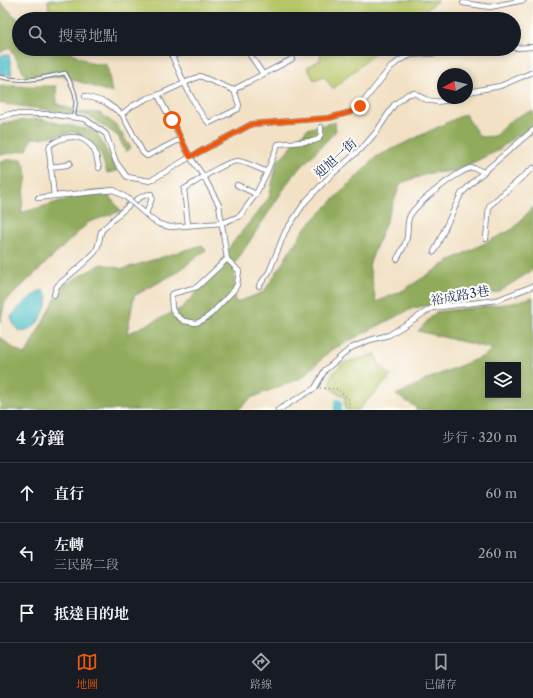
<!DOCTYPE html>
<html lang="zh-TW">
<meta charset="utf-8">
<style>
:root{--surface:#171b24;--page:#242831;--text:#f1f3f6;--muted:#9ea1a6;--line:#363941;--accent:#ea580c}
body{margin:0;font-family:"Libre Caslon Text","Noto Serif TC",serif;background:var(--page);color:var(--text)}
.controls{position:absolute;right:12px;bottom:12px;display:grid;overflow:hidden;border-radius:0px;box-shadow:0 2px 6px #0003}
.controls button{width:36px;height:36px;display:grid;place-items:center;padding:0;border:0;border-bottom:1px solid var(--line);background:var(--surface);color:var(--text);font:20px sans-serif}
.compass{position:absolute;left:437px;top:68px;width:36px;height:36px;border-radius:50%;background:var(--surface);box-shadow:0 2px 6px #0003;rotate:262deg}
.stop{position:absolute;width:12px;height:12px;margin:-9px;border:3px solid #ea580c;border-radius:50%;background:#fff}
.stop.end{background:#ea580c;border-color:#fff;box-shadow:0 1px 4px #0008}
.list{margin:0;padding:0;list-style:none}
h2{display:flex;justify-content:space-between;align-items:center;height:52px;margin:0;padding:0 16px;font-size:17px}
h2 small{font-size:13px;font-weight:400;color:var(--muted)}
.list li{display:grid;grid-template-columns:26px 1fr auto;gap:12px;align-items:center;box-sizing:border-box;height:60px;padding:0 16px;border-top:1px solid var(--line)}
.list b{display:block;font-size:15px;white-space:nowrap}
.list p{margin:0;font-size:13px;white-space:nowrap;color:var(--muted)}
.list em{font-size:13px;font-style:normal;color:var(--muted)}
.icon{flex:none;width:22px;height:22px;fill:none;stroke:currentColor;stroke-width:2;stroke-linecap:round;stroke-linejoin:round}
.map{position:relative;flex:none;width:533px;height:410px;overflow:hidden}
.search{position:absolute;background:var(--surface);box-shadow:0 2px 6px #0003;left:12px;right:12px;top:12px;height:44px;display:flex;align-items:center;gap:10px;box-sizing:border-box;padding:0 14px;border-radius:22px;color:var(--muted);font-size:15px}
.sheet{height:232px;background:var(--surface)}
nav{display:flex;justify-content:space-around;align-items:center;box-sizing:border-box;height:56px;border-top:1px solid var(--line);background:var(--surface);font-size:11px;color:var(--muted)}
nav a{display:grid;justify-items:center;gap:2px}
nav .on{color:var(--accent)}
.map>svg:first-child{display:block}
.green{fill:#b7c668;stroke:#697a63}
.forest{fill:#91ab5c;stroke:#566d5d;fill-rule:evenodd}
.water{fill:#56c3cd;stroke:#387996}
.lines{fill:none;stroke-linecap:round;stroke-linejoin:round}
.river{stroke:#56c3cd;stroke-width:8}
.service-casing{stroke:#666d82;stroke-width:4.5}
.minor-casing{stroke:#666d82;stroke-width:6}
.path{stroke:#666d82;stroke-width:1;stroke-dasharray:1 3;stroke-linecap:butt}
.service{stroke:#fff;stroke-width:2.5}
.minor{stroke:#fff;stroke-width:4.5}
.minor-bridge-casing{stroke:#666d82;stroke-width:6;stroke-linecap:butt}
.minor-bridge{stroke:#fff;stroke-width:4.5}
.route{stroke:#ea580c;stroke-width:5}
.labels{text-anchor:middle;dominant-baseline:central;stroke-width:4;stroke-linejoin:round;paint-order:stroke}
.street-label{font-size:13px;fill:#1b2f5e;stroke:#fdfcf7}
</style>
<div class="map">
<svg width="533" height="410" viewBox="0 0 533 410">
<rect width="100%" height="100%" fill="#fdfcf7"/>
<filter id="ink" filterUnits="userSpaceOnUse"><feTurbulence type="fractalNoise" baseFrequency=".025" numOctaves="2"/><feDisplacementMap in="SourceGraphic" scale="8" xChannelSelector="R" yChannelSelector="G"/><feConvolveMatrix kernelMatrix="1 2 1 2 8 2 1 2 1" color-interpolation-filters="sRGB"/></filter>
<filter id="wash" filterUnits="userSpaceOnUse"><feTurbulence type="fractalNoise" baseFrequency=".012" numOctaves="4" result="noise"/><feDisplacementMap in="SourceGraphic" scale="16" xChannelSelector="R" yChannelSelector="G"/><feGaussianBlur stdDeviation="0.9" result="paint"/><feColorMatrix in="noise" values="0 0 0 0 0 0 0 0 0 0 0 0 0 0 0 0 0 1.4 0 .05"/><feComposite in="paint" operator="in"/></filter>
<g filter="url(#wash)">
<rect width="100%" height="100%" fill="#f2e1c5"/>
<g class="green">
<polygon points="48,0 438,0 416,19 116,19 115,18 112,19 50,19"/>
<polygon points="321,49 380,49 333,89 324,76 314,80 307,67 320,60"/>
<polygon points="376,354 378,363 391,376 360,408 359,410 345,410 345,397 331,389 331,376 343,363"/>
</g>
<g class="forest">
<polygon points="0,2 19,20 19,49 66,49 90,63 107,65 112,93 63,76 27,79 10,47 0,53"/>
<polygon points="0,86 56,86 57,104 78,112 100,113 116,125 131,148 126,152 118,136 89,116 0,103"/>
<path d="M533,111V134L517,135L497,151L455,171L430,173L401,183L369,265L376,302L402,291L451,260L513,229L533,207V270L498,292L413,308L331,350L303,377L251,398L238,410H0V337L13,348L25,355L63,285L102,264L123,269L202,245L206,250L176,273L134,296L127,334L182,308L217,270L231,245L269,198L277,162L307,129L335,122L336,131L293,175L234,265L235,303L264,292L304,229L376,157L465,114L480,137L495,136C507,123 515,115 533,111Z"/>
<polygon points="39,119 96,131 117,171 107,173 101,154 87,138 74,132 41,138 32,138 27,150 0,155 0,125 8,122"/>
<polygon points="22,159 27,174 21,213 91,192 105,191 121,211 89,222 5,302 0,323 0,162 7,160"/>
<path d="M533,297V410H416V407L396,395L430,378L484,356L493,349L418,331L436,312L513,303ZM488,365H518V395H488Z"/>
</g>
<g class="water">
<polygon points="2,55 9,55 12,74 0,75 0,57"/>
<path d="M40,291H44L48,296C47,301 47,306 44,311C37,328 18,344 11,317C19,306 29,299 40,291Z"/>
</g>
<g class="lines">
<polyline class="river" points="338,403 338,410"/>
</g>
</g>
<g filter="url(#ink)">
<g class="lines">
<defs>
<path id="service" d="M0,77C25,83 41,78 65,73C75,90 79,97 73,117"/>
<g id="minor">
<polyline points="463,3 490,7 524,0"/>
<polyline points="514,48 533,47"/>
<path d="M192,49L172,56C181,75 195,110 209,123L238,109L239,105L234,90"/>
<polyline points="246,49 263,74"/>
<polyline points="467,93 473,91 500,86 533,72"/>
<polyline points="158,95 190,157 204,177 219,205 227,259 239,271 237,285 234,290 211,314 203,320 196,323 184,321 176,315 172,309 171,295 175,293 197,287 227,259"/>
<polyline points="85,96 105,102 122,114 132,106 148,98 158,95 200,76 233,90 292,59"/>
<polyline points="122,114 143,153 147,156 181,139"/>
<polyline points="0,117 10,114 49,114 85,119 106,134 116,162 127,177 150,181 190,157 252,124 329,118 351,112 360,106 390,68 400,60 411,55 502,49"/>
<polyline points="50,167 67,165 70,163"/>
<path d="M99,168C97,162 97,155 94,150C84,132 64,135 50,145L49,150L54,196L114,190L127,198"/>
<polyline points="237,185 256,194"/>
<polyline points="38,198 54,196"/>
<polyline points="141,210 151,219 159,224 170,227 222,223 240,216 256,194 267,172 278,144 313,141 319,139 321,134 321,127"/>
<path d="M188,225L184,189C196,182 224,162 237,161C245,161 259,169 267,172"/>
<polyline points="486,239 489,206 533,168"/>
<polyline points="434,252 461,194 478,177 533,130"/>
<path d="M397,259C401,252 406,244 407,237C408,231 407,224 409,218C411,207 461,168 472,168C476,168 481,171 484,172"/>
<path d="M259,286L269,272L285,232L305,202L327,179L365,145L377,131L394,105L408,94L415,93C427,103 440,104 455,98"/>
<path d="M54,295L57,286L85,262L95,252L98,246L101,232L103,229C115,219 135,195 151,194L152,198L146,214"/>
<polyline points="278,410 315,388 325,370 351,348 370,340 389,335 432,308 497,300 533,286"/>
</g>
</defs>
<use href="#service" class="service-casing"/>
<use href="#minor" class="minor-casing"/>
<polyline class="path" points="320,388 337,389 349,399 349,410"/>
<use href="#service" class="service"/>
<use href="#minor" class="minor"/>
<defs>
<polyline id="minor-bridge" points="127,198 141,210"/>
</defs>
<use href="#minor-bridge" class="minor-bridge-casing"/>
<use href="#minor-bridge" class="minor-bridge"/>
</g>
</g>
<g class="lines" filter="url(#ink)">
<polyline class="route" points="172,120 190,157 252,124 329,118 351,112 360,106"/>
</g>
<g class="labels">
<g class="street-label">
<text transform="translate(335 158) rotate(-42)">迎旭一街</text>
<text transform="translate(460 295) rotate(-10)">裕成路3巷</text>
</g>
</g>
</svg>
<div class="controls">
<button><svg class="icon" aria-label="layers" viewBox="0 0 24 24"><path d="M12 4l9 5-9 5-9-5zM3 14l9 5 9-5"/></svg></button>
</div>
<svg class="compass" viewBox="-18 -18 36 36"><path d="M0-13l5 13h-10z" fill="#e53935"/><path d="M0 13l5-13h-10z" fill="#9ea1a6"/></svg>
<div class="stop" style="left:172px;top:120px"></div>
<div class="stop end" style="left:360px;top:106px"></div>
<div class="search"><svg class="icon" aria-label="search" viewBox="0 0 24 24"><circle cx="10" cy="10" r="6"/><path d="M15 15l6 6"/></svg>搜尋地點</div>
</div>
<section class="sheet">
<h2>4 分鐘<small>步行 · 320 m</small></h2>
<ul class="list">
<li><svg class="icon" aria-label="ahead" viewBox="0 0 24 24"><path d="M12 20V5M6 11l6-6 6 6"/></svg><div><b>直行</b></div><em>60 m</em></li>
<li><svg class="icon" aria-label="left" viewBox="0 0 24 24"><path d="M17 20v-9H6M10 6l-5 5 5 5"/></svg><div><b>左轉</b><p>三民路二段</p></div><em>260 m</em></li>
<li><svg class="icon" aria-label="arrive" viewBox="0 0 24 24"><path d="M6 21V4h12l-3 4 3 4H6"/></svg><div><b>抵達目的地</b></div></li>
</ul>
</section>
<nav>
<a class="on"><svg class="icon" aria-label="map" viewBox="0 0 24 24"><path d="M3 6l6-2 6 2 6-2v14l-6 2-6-2-6 2zM9 4v14M15 6v14"/></svg>地圖</a>
<a><svg class="icon" aria-label="directions" viewBox="0 0 24 24"><path d="M12 3l9 9-9 9-9-9zM9 14v-3h6M13 9l2 2-2 2"/></svg>路線</a>
<a><svg class="icon" aria-label="saved" viewBox="0 0 24 24"><path d="M7 4h10v16l-5-4-5 4z"/></svg>已儲存</a>
</nav>
